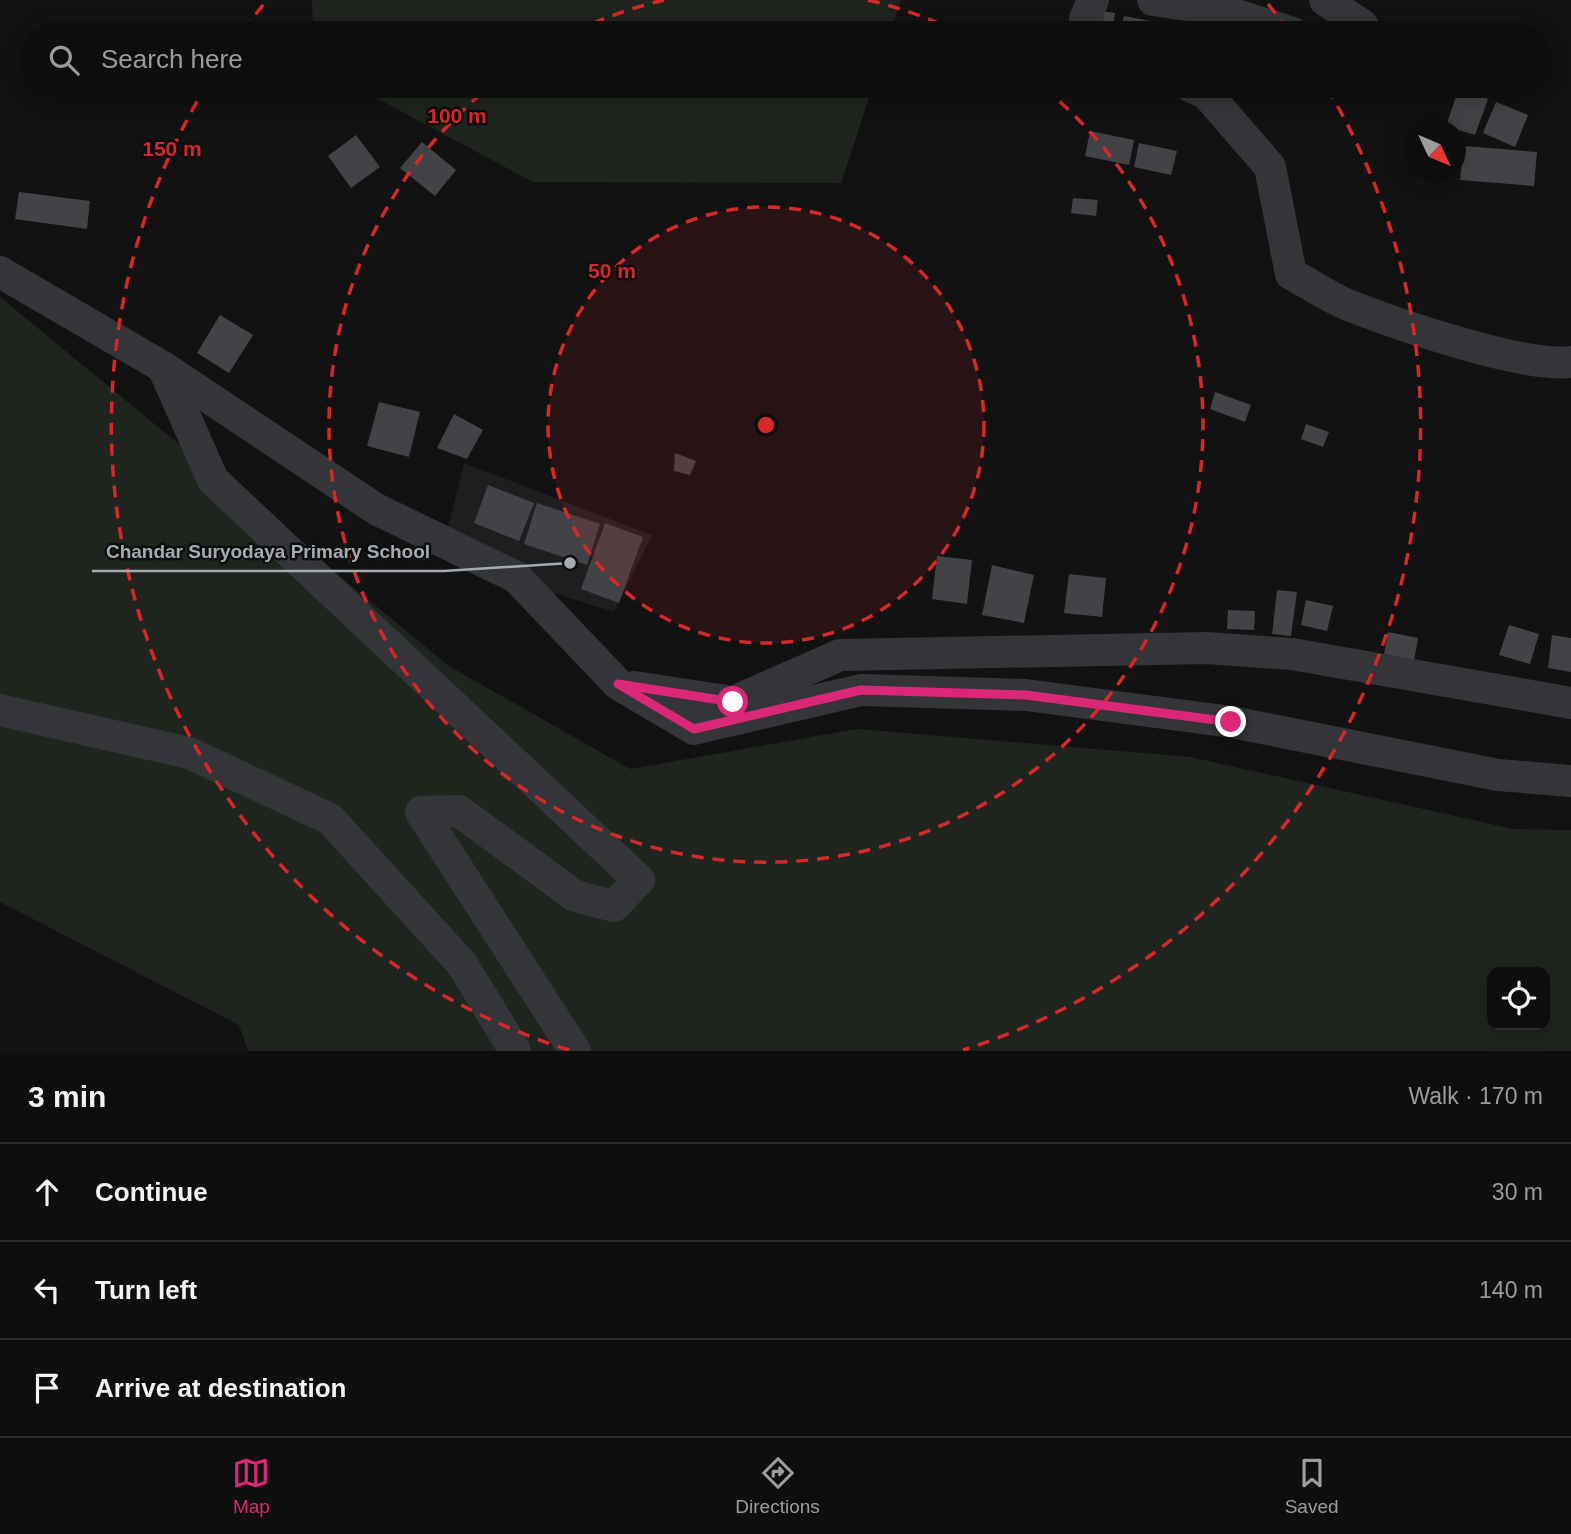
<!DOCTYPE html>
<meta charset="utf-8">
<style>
:root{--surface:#0e0e0e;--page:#171717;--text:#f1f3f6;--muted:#9b9c9e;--line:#2e2e2e;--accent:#db2777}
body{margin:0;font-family:Arial,sans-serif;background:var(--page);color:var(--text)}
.controls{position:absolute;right:21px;bottom:21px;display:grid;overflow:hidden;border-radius:14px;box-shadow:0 4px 18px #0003}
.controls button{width:63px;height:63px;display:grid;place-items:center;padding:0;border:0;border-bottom:2px solid var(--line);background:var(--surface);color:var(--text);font:35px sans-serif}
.compass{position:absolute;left:1403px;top:119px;width:63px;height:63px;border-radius:50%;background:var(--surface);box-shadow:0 4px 18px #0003;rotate:134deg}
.stop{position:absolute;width:21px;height:21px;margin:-16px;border:5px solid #db2777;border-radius:50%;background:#fff}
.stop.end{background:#db2777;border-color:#fff;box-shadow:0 2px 7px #0008}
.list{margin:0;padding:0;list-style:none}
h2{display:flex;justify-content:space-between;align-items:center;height:91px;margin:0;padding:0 28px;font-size:30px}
h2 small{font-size:23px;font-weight:400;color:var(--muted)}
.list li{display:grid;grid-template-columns:46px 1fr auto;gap:21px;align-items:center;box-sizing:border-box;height:98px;padding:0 28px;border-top:2px solid var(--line)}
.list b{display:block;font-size:26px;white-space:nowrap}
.list em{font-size:23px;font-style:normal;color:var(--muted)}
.icon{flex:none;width:38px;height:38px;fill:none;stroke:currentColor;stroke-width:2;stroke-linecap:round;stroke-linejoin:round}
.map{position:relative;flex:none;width:1571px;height:1051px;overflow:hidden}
.search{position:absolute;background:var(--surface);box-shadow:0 4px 18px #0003;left:21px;right:21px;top:21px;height:77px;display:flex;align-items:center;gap:18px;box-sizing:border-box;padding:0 24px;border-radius:38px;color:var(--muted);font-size:26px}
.sheet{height:385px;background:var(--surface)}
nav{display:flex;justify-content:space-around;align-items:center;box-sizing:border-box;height:98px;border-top:2px solid var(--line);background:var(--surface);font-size:19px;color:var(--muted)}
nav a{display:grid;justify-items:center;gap:4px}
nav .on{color:var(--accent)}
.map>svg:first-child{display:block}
.built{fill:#1e1e20}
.green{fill:#1f251e;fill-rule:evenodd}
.building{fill:#414346}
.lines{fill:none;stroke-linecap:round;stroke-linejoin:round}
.street{stroke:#333538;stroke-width:32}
.route{stroke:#db2777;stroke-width:9}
.ring{fill:none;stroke:#d62828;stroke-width:3.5;stroke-dasharray:12 9}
.centre{fill:#d62828;stroke:#0d0d0e;stroke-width:3.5}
.ring-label{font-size:21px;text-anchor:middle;font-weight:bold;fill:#d62828;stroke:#0d0d0e;stroke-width:5;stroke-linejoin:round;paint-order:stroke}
.leader{fill:none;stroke:#a4acb2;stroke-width:2.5}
.callout-dot{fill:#a4acb2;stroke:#0d0d0e;stroke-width:2.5}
.callout-label{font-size:19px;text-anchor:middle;font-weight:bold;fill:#a4acb2;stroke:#0d0d0e;stroke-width:5;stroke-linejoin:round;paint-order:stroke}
</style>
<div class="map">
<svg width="1571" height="1051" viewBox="0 0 1571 1051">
<rect width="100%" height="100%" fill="#121213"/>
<polygon class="built" points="464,463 652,535 614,612 543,590 448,528"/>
<g class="green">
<polygon points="312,0 901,0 890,33 313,33"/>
<polygon points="354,86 873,86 841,183 533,182"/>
<path d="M0,297L449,666L630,769L857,729L1190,757L1513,829L1571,830V1051H248L239,1025L0,902ZM1492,972H1545V1025H1492Z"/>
</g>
<g class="building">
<polygon points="1094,10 1115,13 1113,29 1092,26"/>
<polygon points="1124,16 1156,22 1154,33 1121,30"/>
<polygon points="1459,88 1488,99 1475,135 1446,126"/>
<polygon points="1496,102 1528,115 1515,147 1483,133"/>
<polygon points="1090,131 1134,140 1129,165 1085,156"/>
<polygon points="356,135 380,167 351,188 328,156"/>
<polygon points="422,142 456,170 435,196 400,168"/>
<polygon points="1139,143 1177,151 1171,175 1134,167"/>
<polygon points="1464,146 1537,152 1534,186 1460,180"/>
<polygon points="19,192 90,201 87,229 15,219"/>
<polygon points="1073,198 1098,200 1096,216 1071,213"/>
<polygon points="220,315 253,335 229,373 197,353"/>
<polygon points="1215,392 1251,405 1245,422 1210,409"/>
<polygon points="379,402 420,412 409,457 367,446"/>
<polygon points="454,414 483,430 467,459 437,448"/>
<polygon points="1306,424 1329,432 1323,447 1301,439"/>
<polygon points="675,453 696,461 690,475 674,471"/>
<polygon points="488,485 534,503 519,541 474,523"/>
<polygon points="537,503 600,524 587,565 524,544"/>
<polygon points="605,523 643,537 619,603 581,589"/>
<polygon points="937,556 972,560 967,604 932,599"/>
<polygon points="992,565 1034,575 1024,623 982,615"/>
<polygon points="1069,574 1106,578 1102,617 1064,613"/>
<polygon points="1277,590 1297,592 1291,636 1272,634"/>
<polygon points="1306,600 1333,606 1327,631 1301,625"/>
<polygon points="1228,610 1255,611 1254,630 1227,629"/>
<polygon points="1509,625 1539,634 1530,664 1499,655"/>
<polygon points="1388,632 1418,638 1414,661 1384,654"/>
<polygon points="1552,635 1571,638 1571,672 1548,668"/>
</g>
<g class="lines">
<g class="street">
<polyline points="1153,0 1221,10 1293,33"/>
<polyline points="1325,0 1362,25 1367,33"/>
<polyline points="1093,33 1085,19 1093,0"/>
<path d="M1190,86L1207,94L1270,167L1291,274C1310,284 1328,297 1348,305C1396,324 1524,368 1571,362"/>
<polyline points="0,272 163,367 376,509 516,577 618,684 694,729 861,690 1026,695 1232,722 1498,775 1571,781"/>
<polyline points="163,367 213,480 639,880 614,906 575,896 459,811 421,812 575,1051"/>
<polyline points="634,687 733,702 840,655 1206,648 1292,654 1571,703"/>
<polyline points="0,710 189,753 330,819 462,964 515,1051"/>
</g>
</g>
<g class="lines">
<polyline class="route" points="733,702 618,684 694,729 861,690 1026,695 1231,722"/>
</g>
<circle cx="766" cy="425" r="218" fill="#d62828" fill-opacity=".12"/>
<g class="ring">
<circle cx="766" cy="425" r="218"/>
<path d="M574 32A437 437 0 0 1 664 0M868 0A437 437 0 0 1 958 32M1044 88A437 437 0 1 1 488 88"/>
<path d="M569 1050A655 655 0 0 1 205 88M243 31A655 655 0 0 1 264 4M1268 4A655 655 0 0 1 1289 31M1327 88A655 655 0 0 1 963 1050"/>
</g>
<circle cx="766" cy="425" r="10" class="centre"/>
<g class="ring-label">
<text x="457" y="123">100 m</text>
<text x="172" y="156">150 m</text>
<text x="612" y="278">50 m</text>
</g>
<path class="leader" d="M570 563L444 571H92"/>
<circle class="callout-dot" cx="570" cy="563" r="7"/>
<g class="callout-label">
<text x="268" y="558">Chandar Suryodaya Primary School</text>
</g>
</svg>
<div class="controls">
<button><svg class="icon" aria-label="locate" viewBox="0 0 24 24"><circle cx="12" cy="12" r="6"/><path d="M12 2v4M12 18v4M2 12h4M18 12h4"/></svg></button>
</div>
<svg class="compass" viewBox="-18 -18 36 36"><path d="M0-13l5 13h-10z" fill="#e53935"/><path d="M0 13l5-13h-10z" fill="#9b9c9e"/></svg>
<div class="stop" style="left:733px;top:702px"></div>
<div class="stop end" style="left:1231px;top:722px"></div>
<div class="search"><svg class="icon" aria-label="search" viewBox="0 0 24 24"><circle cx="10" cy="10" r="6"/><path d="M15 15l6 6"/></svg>Search here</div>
</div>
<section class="sheet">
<h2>3 min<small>Walk · 170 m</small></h2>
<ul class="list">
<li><svg class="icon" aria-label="ahead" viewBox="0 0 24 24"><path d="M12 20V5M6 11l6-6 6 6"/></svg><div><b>Continue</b></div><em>30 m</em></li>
<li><svg class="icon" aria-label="left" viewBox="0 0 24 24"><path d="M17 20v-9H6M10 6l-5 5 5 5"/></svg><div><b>Turn left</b></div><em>140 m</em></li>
<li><svg class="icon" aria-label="arrive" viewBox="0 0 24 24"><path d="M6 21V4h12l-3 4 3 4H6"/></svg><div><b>Arrive at destination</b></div></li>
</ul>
</section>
<nav>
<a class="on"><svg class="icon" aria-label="map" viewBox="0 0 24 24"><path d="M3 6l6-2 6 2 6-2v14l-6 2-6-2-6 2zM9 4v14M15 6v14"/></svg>Map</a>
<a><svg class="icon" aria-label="directions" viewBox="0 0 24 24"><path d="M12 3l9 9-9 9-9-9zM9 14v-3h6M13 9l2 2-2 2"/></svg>Directions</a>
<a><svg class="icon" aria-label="saved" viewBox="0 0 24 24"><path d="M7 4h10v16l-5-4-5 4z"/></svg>Saved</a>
</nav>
